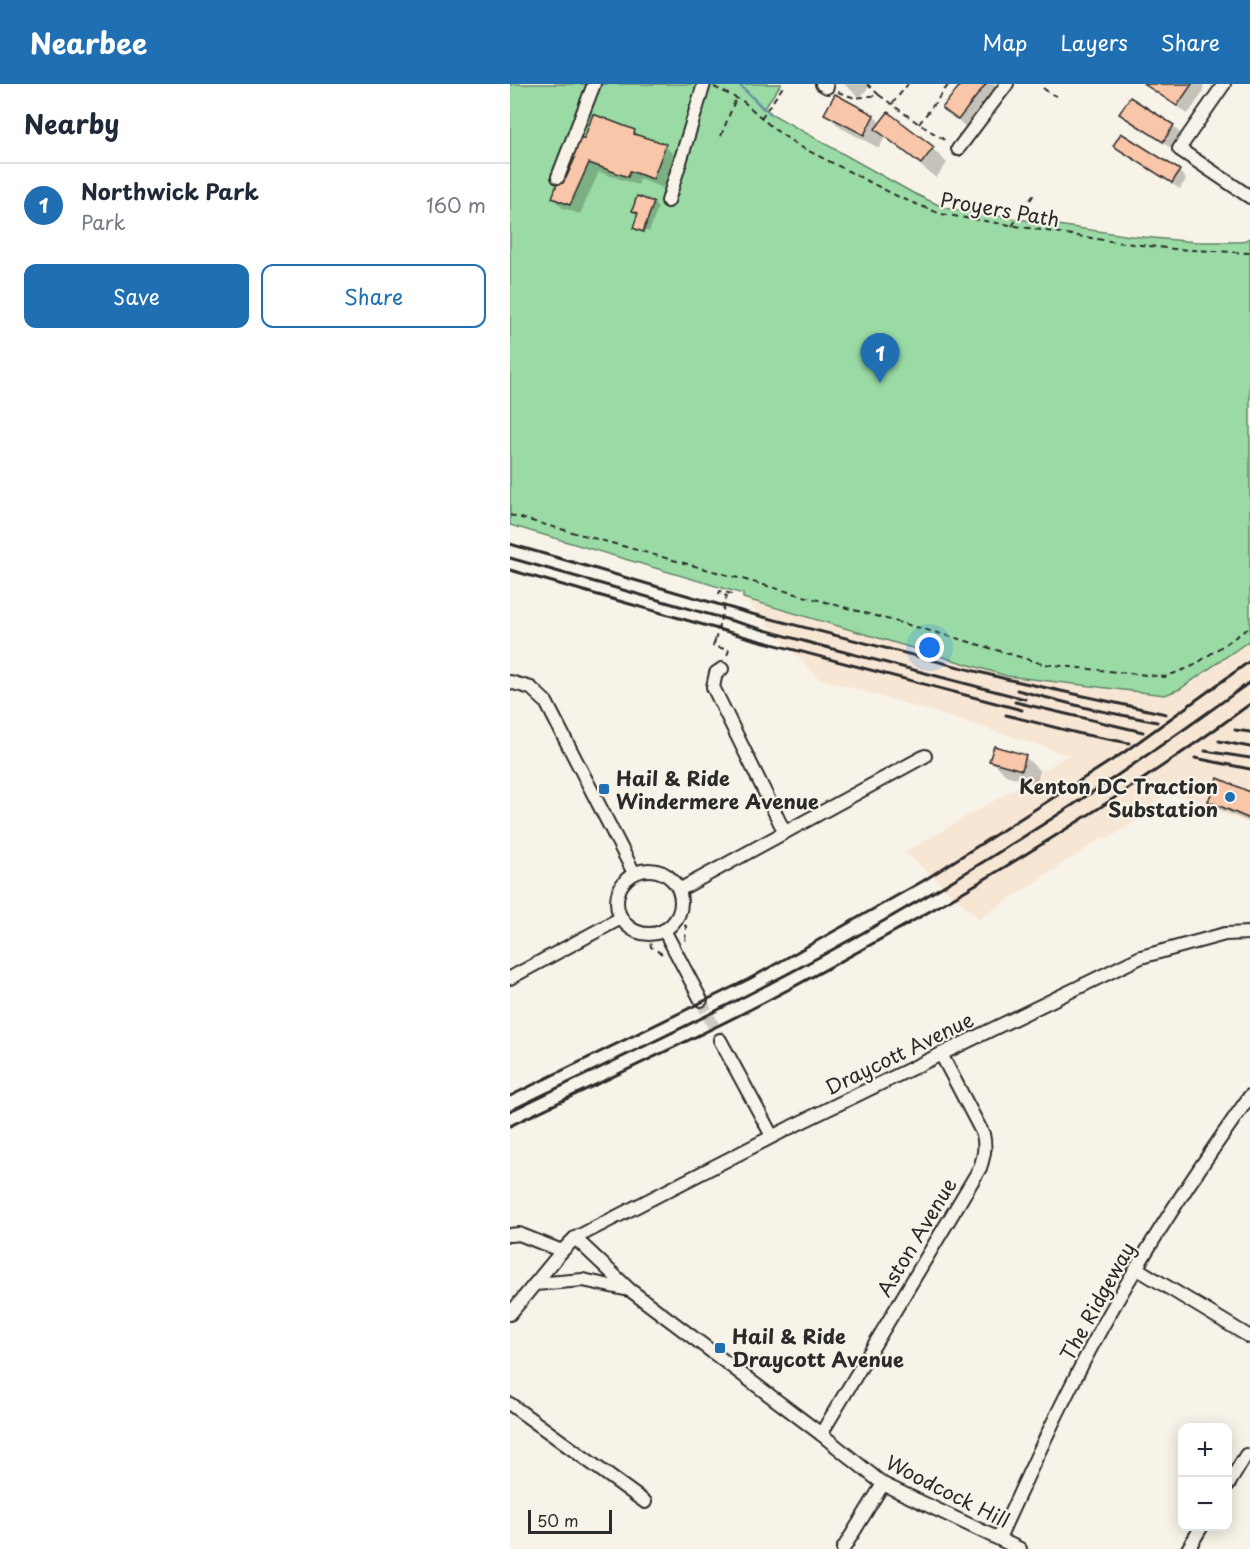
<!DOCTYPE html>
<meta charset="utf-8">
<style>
:root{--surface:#fff;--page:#f2f2f3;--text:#1f2937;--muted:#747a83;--line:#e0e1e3;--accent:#1f6fb2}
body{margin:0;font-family:"Playpen Sans",sans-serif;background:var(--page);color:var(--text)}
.controls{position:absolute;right:18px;bottom:18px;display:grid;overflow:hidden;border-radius:12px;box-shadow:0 3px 15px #0003}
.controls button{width:54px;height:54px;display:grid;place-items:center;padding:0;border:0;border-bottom:2px solid var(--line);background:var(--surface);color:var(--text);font:30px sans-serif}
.scale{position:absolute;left:18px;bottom:15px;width:84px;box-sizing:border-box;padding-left:6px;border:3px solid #2b2b2b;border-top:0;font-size:16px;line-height:21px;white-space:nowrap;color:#2b2b2b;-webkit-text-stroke:4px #f7f3e8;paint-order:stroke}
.you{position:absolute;left:420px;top:564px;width:21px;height:21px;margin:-15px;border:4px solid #fff;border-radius:50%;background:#1a73e8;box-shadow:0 0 0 9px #1a73e833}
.badge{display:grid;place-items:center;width:39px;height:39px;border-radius:50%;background:var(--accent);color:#fff;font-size:20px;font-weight:700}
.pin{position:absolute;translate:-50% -50px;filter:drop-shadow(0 2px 3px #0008)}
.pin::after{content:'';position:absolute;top:32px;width:21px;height:18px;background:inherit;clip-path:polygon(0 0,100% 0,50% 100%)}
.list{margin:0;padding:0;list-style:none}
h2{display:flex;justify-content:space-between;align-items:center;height:78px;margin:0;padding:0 24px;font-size:26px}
h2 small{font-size:20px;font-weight:400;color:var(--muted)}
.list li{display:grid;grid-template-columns:39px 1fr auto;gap:18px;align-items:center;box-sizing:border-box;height:84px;padding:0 24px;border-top:2px solid var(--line)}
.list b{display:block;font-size:22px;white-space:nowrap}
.list p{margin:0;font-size:20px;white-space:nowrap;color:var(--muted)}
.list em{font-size:20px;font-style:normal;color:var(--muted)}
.actions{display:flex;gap:12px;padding:18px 24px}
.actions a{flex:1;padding:14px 0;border:2px solid var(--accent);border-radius:12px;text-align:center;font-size:21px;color:var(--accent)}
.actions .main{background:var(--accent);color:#fff}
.map{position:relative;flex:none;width:740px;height:1465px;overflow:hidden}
header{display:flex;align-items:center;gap:36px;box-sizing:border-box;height:84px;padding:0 30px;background:var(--accent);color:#fff}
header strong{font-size:28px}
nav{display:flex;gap:33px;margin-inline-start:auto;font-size:21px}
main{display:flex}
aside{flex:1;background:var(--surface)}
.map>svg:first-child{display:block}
.built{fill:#f8e6d5}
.green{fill:#9adba5;stroke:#628368;stroke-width:1.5}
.shadow{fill:#0003}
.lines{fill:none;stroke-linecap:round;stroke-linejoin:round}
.stream{stroke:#6c91a7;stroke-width:3}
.building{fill:#f9c6a9;stroke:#2b2b2b;stroke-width:1.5}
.minor-tunnel{stroke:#cecbc2;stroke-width:12;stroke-dasharray:12 6;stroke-linecap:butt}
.minor-casing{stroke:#2b2b2b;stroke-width:16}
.path{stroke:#2b2b2b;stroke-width:2;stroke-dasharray:6 4.5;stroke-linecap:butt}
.minor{stroke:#f7f3e8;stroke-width:12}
.rail{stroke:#2b2b2b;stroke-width:3}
.path-bridge{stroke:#2b2b2b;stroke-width:2;stroke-dasharray:6 4.5;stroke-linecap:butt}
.poi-dot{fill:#1f6fb2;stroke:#f7f3e8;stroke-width:2}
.labels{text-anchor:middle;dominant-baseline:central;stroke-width:4.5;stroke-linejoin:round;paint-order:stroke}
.street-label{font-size:20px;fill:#2b2b2b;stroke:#f7f3e8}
.poi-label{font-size:20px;font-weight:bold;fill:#2b2b2b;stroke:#f7f3e8;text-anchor:start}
</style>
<header>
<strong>Nearbee</strong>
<nav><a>Map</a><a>Layers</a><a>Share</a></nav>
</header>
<main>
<aside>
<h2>Nearby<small></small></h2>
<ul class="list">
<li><span class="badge">1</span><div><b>Northwick Park</b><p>Park</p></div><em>160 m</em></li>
</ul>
<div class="actions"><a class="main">Save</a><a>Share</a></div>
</aside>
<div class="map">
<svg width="740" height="1465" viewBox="0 0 740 1465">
<rect width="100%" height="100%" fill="#f7f3e8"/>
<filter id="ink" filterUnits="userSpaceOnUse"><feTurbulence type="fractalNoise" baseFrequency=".0167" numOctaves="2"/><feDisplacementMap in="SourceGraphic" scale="12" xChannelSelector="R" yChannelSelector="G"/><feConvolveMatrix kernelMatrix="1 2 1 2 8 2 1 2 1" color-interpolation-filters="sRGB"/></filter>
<g filter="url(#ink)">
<polygon class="built" points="233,514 497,592 655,611 670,605 740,556 740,740 659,708 643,719 644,726 597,755 594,753 469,835 395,768 492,712 558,671 453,637 308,594"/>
<polygon class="green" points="0,0 271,0 254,24 260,29 403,109 435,124 621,152 687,158 731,158 740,154 740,556 670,605 655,611 497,592 233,514 233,510 0,441"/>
<g class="shadow">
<polygon points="334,0 361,0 350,14"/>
<polygon points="453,0 493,0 458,45 434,24"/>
<polygon points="633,0 694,0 692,10 678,30"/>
<polygon points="316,30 364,32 371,40 423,65 437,79 426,94 375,53 369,64 331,44"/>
<polygon points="611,30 663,42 670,49 661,64 618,37"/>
<polygon points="124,47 130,53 155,62 165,72 153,104 130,95 128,101 89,88 70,130 53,124 43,114 54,101 66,75 63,72 75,57"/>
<polygon points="611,51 669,87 676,95 670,105 612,69 605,61"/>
<polygon points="143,119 148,124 139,148 128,144 128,147 125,143 129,132 124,126"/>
<polygon points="515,673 530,687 526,700 496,691 481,676"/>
<polygon points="709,696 740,709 740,738 707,724 700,717"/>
</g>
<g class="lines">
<g class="stream">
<polyline points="229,0 254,25"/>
<polyline points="259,28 260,29"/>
</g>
</g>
<g class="building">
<polygon points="451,0 476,0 448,36 432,24"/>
<polygon points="634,0 682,0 667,22"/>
<polygon points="325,10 364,31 354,51 314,30"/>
<polygon points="620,13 664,41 653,58 609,30"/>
<polygon points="378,28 424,63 411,80 365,45"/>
<polygon points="83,30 125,46 124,50 156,60 143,95 120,87 118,93 79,79 60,121 42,114 48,97 53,99 54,94 56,94 65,74 61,73 69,52 74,55"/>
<polygon points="611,49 670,86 662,99 603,62"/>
<polygon points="127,112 144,118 133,148 123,144 128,129 122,127"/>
<polygon points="484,662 516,671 512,686 479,677"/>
<polygon points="708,694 740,708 740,735 698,717"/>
</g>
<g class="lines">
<polyline class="minor-tunnel" points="191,916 210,956"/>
<defs>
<g id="minor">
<polyline points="312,0 317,3"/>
<polyline points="714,0 669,65 740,113"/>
<polyline points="448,65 497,0"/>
<polyline points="48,93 84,0"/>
<polyline points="158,117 194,0"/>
<polyline points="212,585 206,589 203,603 274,747"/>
<polyline points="0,598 21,604 36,618 124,789"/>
<circle cx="139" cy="818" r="32"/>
<polyline points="169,806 415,672"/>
<polyline points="154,846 191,916"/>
<polyline points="0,894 111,834"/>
<polyline points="210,956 262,1052"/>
<polyline points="0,1151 9,1150 52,1167"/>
<polyline points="65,1154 120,1206 311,1350 373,1400 510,1465"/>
<polyline points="626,1184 740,1253"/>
<polyline points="25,1200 73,1196 119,1206"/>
<polyline points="0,1230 52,1167 65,1154 281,1043 631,873 715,850 740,849"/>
<polyline points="0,1320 135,1418"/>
<path d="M311,1350L470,1084C474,1072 476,1063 473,1050L431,970"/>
<polyline points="718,1401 736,1371"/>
<path d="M489,1454C531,1362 574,1269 627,1183C662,1124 700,1068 740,1012"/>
<polyline points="333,1465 373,1400"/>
<polyline points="678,1465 692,1442"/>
</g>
</defs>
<use href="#minor" class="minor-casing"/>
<g class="path">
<polyline points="357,0 369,11"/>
<polyline points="204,3 234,18 264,45 289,62 391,114 431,130 606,158 664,165 740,169"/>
<polyline points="533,4 541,10 547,12"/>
<polyline points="328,8 345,14 369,11 409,40 438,58"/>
<polyline points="382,20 398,0"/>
<polyline points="251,34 275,0"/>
<polyline points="409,40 439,0"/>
<polyline points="211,52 226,14"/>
<polyline points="502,142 525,109"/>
<polyline points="0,431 453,556 533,580 655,593 683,582 740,543"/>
<polyline points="216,515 217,512 209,510 210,507 226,511"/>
<polyline points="205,557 203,562 219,566 216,574"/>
<polyline points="165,836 176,842 175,860"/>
<polyline points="139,849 141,863 152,870"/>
</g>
<use href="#minor" class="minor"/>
<g class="rail">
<polyline points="0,460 238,529 496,595 656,630"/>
<polyline points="0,474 304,560 515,615"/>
<polyline points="0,486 243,555 512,626"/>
<polyline points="507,606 581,625 647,638"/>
<polyline points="505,618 633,648"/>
<polyline points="496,631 571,650 619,659"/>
<polyline points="725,646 740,648"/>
<polyline points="709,657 740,663"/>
<polyline points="695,667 740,674"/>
<polyline points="685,674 740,685"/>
<polyline points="0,1012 239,895 413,797 613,669 740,577"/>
<path d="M0,1027C82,987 164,949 245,907C418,818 583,713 740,598"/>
<path d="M0,1042C84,1001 170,962 253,919C422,830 587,733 740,620"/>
</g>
<polyline class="path-bridge" points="205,557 216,515"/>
</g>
</g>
<g class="poi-dot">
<rect x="88" y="699" width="12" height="12" rx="3"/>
<circle cx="720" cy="713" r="6"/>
<rect x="204" y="1258" width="12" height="12" rx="3"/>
</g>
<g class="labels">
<g class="street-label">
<text transform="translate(490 125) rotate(10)">Proyers Path</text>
<text transform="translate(389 969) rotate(-26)">Draycott Avenue</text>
<text transform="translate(406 1153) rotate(-59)">Aston Avenue</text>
<text transform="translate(587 1217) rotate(-61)">The Ridgeway</text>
<text transform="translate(438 1407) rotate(27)">Woodcock Hill</text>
</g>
<g class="poi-label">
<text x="106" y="694">Hail &amp; Ride<tspan x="106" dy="23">Windermere Avenue</tspan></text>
<text x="708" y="702" text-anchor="end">Kenton DC Traction<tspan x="708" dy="23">Substation</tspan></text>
<text x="222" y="1252">Hail &amp; Ride<tspan x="222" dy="23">Draycott Avenue</tspan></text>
</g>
</g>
</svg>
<div class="controls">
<button>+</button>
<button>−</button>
</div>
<div class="scale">50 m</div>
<div class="you"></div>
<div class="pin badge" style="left:370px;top:299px">1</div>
</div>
</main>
